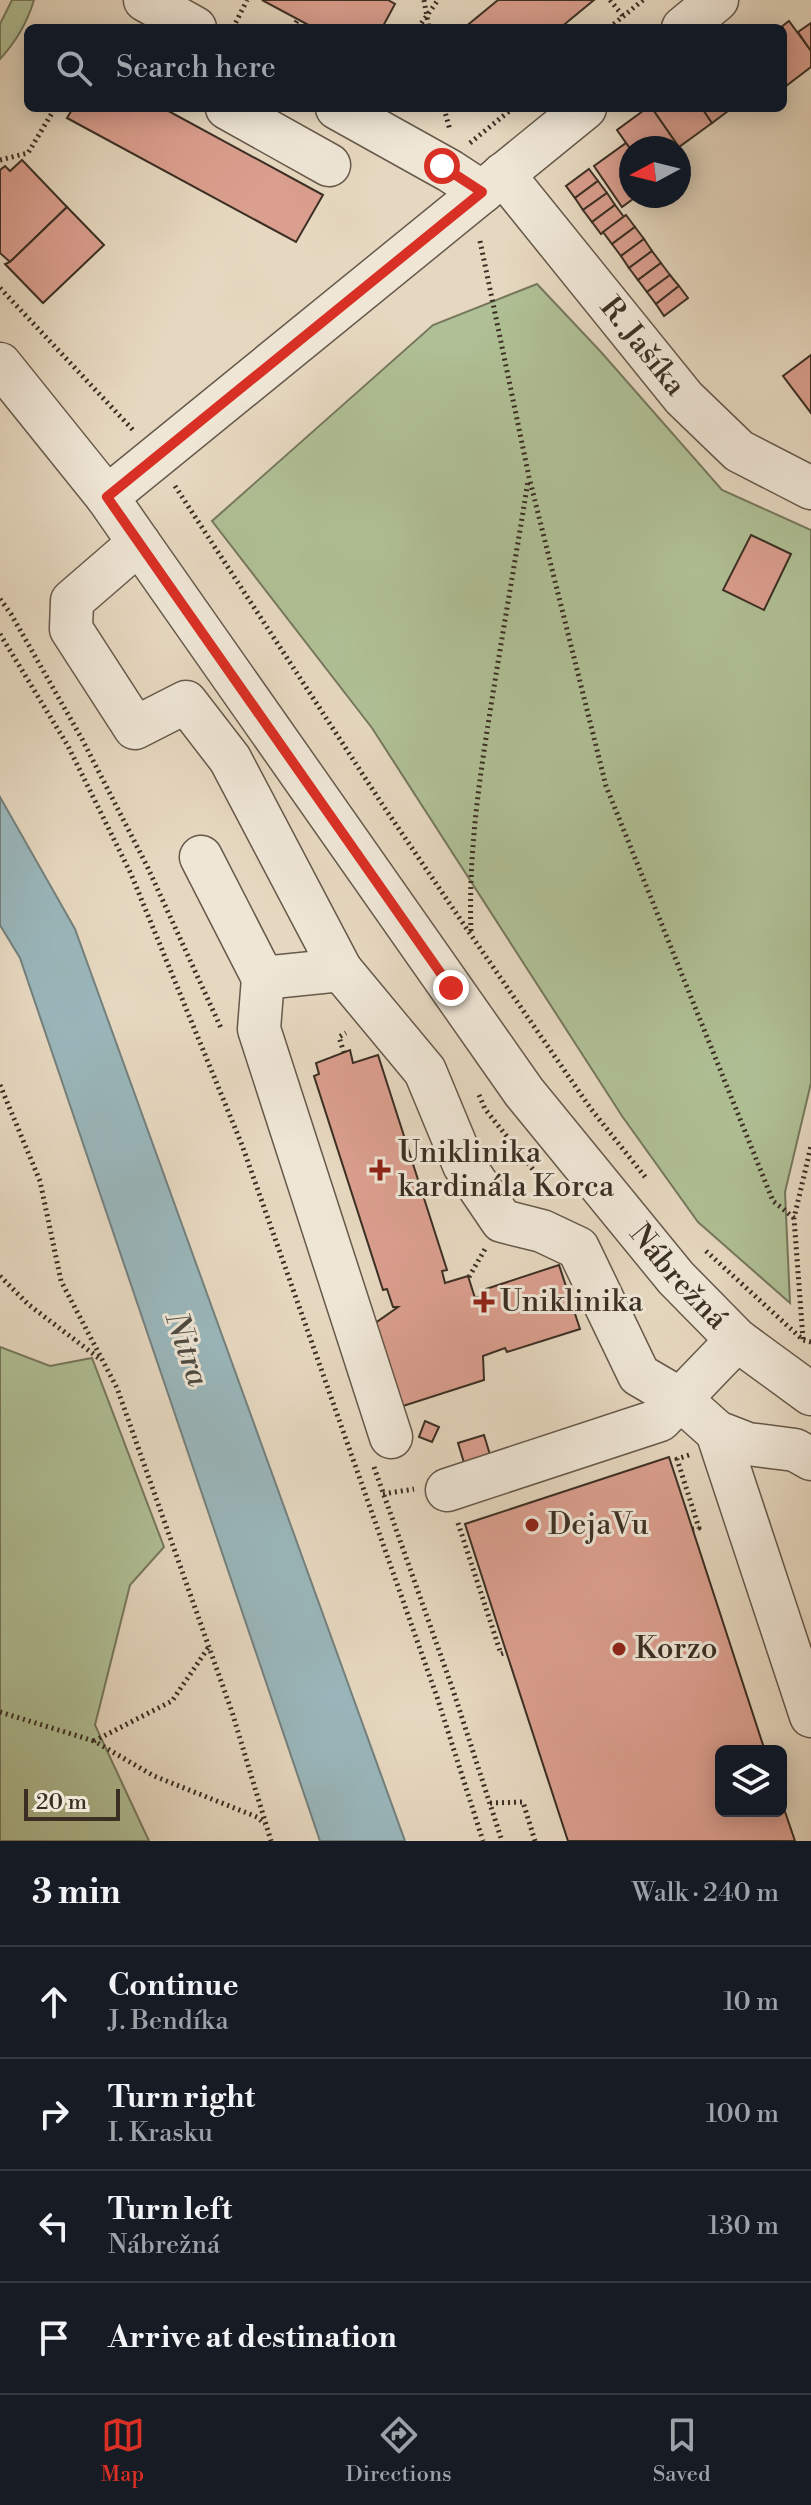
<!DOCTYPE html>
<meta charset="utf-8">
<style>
:root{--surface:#171b24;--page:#20242c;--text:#f1f3f6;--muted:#9ea1a6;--line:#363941;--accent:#d93025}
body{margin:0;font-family:"Libre Bodoni",serif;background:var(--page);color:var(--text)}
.controls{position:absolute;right:24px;bottom:24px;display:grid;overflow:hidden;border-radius:12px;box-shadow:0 4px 20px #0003}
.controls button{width:72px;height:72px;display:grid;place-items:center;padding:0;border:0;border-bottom:2px solid var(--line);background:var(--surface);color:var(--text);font:40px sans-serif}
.compass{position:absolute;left:619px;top:136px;width:72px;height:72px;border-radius:50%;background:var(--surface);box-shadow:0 4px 20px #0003;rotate:263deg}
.scale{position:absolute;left:24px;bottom:20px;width:96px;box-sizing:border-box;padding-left:8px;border:4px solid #3b2f24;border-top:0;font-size:22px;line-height:28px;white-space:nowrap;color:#3b2f24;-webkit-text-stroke:6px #efe6d6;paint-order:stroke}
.stop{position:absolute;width:24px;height:24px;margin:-18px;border:6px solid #d93025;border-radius:50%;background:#fff}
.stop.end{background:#d93025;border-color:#fff;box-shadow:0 2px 8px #0008}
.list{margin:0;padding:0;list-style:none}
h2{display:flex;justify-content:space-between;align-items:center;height:104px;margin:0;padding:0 32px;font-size:34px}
h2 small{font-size:26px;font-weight:400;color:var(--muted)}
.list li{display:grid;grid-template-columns:52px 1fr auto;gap:24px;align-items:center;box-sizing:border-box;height:112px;padding:0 32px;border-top:2px solid var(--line)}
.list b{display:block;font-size:30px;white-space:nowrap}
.list p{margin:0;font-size:26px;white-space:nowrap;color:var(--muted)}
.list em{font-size:26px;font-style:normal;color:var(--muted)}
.icon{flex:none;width:44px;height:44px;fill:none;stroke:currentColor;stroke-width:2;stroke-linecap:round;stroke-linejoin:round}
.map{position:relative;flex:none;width:811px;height:1841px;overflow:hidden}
.search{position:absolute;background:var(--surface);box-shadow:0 4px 20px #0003;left:24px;right:24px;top:24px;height:88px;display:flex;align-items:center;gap:20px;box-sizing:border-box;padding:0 28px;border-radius:12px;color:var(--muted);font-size:30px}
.sheet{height:552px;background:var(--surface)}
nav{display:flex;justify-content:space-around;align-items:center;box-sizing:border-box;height:112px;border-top:2px solid var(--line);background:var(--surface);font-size:22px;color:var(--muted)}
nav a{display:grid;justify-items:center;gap:4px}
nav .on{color:var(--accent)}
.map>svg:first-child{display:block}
.green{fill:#b0c096;stroke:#76785d;stroke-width:2}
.water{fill:#9ab7bc;stroke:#74817f;stroke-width:2}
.building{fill:#db9f8f;stroke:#3b2f24;stroke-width:2}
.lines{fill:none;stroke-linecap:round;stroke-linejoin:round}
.minor-casing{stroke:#66594b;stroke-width:45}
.path{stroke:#3b2f24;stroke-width:5;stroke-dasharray:2 4;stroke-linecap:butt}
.minor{stroke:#efe6d6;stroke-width:42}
.route{stroke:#d93025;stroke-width:10}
.poi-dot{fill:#8f2418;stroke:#efe6d6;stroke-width:3}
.labels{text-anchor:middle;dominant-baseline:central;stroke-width:6;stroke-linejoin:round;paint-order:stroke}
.street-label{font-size:30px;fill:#3b2f24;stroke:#efe6d6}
.poi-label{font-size:30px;fill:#3b2f24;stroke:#efe6d6;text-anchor:start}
.water-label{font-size:32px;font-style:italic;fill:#4e4a42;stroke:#efe6d6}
</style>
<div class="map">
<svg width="811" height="1841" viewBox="0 0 811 1841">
<rect width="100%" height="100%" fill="#e6d8c0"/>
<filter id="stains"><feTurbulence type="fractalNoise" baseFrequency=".0025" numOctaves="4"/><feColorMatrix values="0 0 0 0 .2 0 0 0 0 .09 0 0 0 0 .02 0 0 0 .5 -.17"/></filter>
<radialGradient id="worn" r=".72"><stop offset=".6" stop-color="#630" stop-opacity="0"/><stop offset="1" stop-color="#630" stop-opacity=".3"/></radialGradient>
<g class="green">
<path d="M12,0H34C27,23 16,42 0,59V24Z"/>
<polygon points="537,284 601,352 722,490 811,530 811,1083 785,1192 790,1303 698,1222 622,1116 372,728 212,521 433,325"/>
<polygon points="0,1347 50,1366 92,1358 164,1547 130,1585 95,1725 149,1841 0,1841"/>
</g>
<polygon class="water" points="0,797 75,929 405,1841 320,1841 20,958 0,925"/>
<g class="building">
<polygon points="262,0 388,0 395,4 382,28 314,28"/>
<polygon points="498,0 594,0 560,28 464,28"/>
<polygon points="789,21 811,51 811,67 786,86 783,82 783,28 780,28"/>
<polygon points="811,23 811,51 798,32"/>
<polygon points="73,108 163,108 323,195 296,242 67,118"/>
<polygon points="647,108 652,108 679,147 631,148 631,150 617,130"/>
<polygon points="652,108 702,108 712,123 679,147"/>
<polygon points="702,108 732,108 712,123"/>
<polygon points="626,143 631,150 631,196 637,196 622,207 594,166"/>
<polygon points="22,160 67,207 10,262 0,253 0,170 5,166 10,171"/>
<polygon points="589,169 598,181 575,198 566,186"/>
<polygon points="598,181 607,193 583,210 575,198"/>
<polygon points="607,193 615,205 592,222 583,210"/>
<polygon points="615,205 624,217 601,234 592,222"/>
<polygon points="67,207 104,245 43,303 5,264 10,262"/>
<polygon points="626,215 635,227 612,244 603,232"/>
<polygon points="635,227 644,239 621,256 612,244"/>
<polygon points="644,239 652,251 629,268 621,256"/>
<polygon points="652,251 661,263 638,280 629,268"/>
<polygon points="661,263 670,275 647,292 638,280"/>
<polygon points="670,275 679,286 656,304 647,292"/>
<polygon points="679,286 688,298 664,316 656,304"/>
<polygon points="811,355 811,413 783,376"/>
<polygon points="751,535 791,554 764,610 723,590"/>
<polygon points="350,1050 353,1063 378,1055 447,1270 442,1271 445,1283 468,1276 475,1298 487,1294 486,1289 559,1265 580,1329 507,1352 505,1348 483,1356 484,1380 400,1407 374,1324 398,1307 393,1307 387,1289 383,1290 314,1076 319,1074 316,1063"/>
<polygon points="425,1421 439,1427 432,1442 419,1437"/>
<polygon points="484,1435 491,1458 465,1466 458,1443"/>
<polygon points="669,1457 765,1751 721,1751 721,1811 781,1811 781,1800 795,1841 568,1841 504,1645 465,1524"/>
</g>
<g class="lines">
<defs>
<g id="minor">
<polyline points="145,0 195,28"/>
<polyline points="683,28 717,0"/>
<polyline points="227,108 329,165"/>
<polyline points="337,108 450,171 482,192"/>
<path id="s1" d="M503,174L684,398L739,451L811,488"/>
<path id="s2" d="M0,364L107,497L139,543L524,1092L676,1278L737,1340L811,1394"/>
<polyline points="107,497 585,108"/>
<polyline points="139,543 72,601 71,629 135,728 186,702 230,759 341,970 425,1071 464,1165 502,1221 542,1231 578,1248 639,1375 680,1399 717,1432 748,1444 795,1450 811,1459"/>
<polyline points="201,857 263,978 341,970"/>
<polyline points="263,978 259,1029 391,1437"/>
<polyline points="717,1432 811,1716"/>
<polyline points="447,1490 660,1420 737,1340"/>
</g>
</defs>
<use href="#minor" class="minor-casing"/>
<g class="path">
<polyline points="424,0 429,28"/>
<polyline points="610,0 623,16"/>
<polyline points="233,28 247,0"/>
<polyline points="293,28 298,19"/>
<polyline points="418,28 438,0"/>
<polyline points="609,28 643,0"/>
<polyline points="444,108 450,130"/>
<polyline points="470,143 513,108"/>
<polyline points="0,160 28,153 55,108"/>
<polyline points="480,241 529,477 606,786 773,1201 794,1218"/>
<polyline points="0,288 133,430"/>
<polyline points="175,486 384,807 471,935 591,1109 646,1178"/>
<polyline points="0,599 11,614 82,739 147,866 221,1028"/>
<polyline points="0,634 68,746 131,874 242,1145 437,1697 483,1841"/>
<path d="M471,931C468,849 481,768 494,687C505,619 517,550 528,481"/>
<polyline points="344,1053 339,1037 346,1033"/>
<polyline points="0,1085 40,1181 61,1281 117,1388 232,1712 271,1841"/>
<polyline points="479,1095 485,1109 554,1196"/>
<polyline points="706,1251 803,1340 811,1342"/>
<polyline points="0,1276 29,1305 100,1359"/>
<polyline points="469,1277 485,1249"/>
<polyline points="803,1339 794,1218 811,1146"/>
<polyline points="689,1455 677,1459 699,1528 693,1529"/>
<polyline points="374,1467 453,1690 502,1841"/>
<polyline points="383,1494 414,1489"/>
<polyline points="458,1523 501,1654 507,1652"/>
<polyline points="208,1648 172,1701 94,1741 154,1776 257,1817 265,1824"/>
<polyline points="0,1712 94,1741"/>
<polyline points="490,1803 523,1802 535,1841"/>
</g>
<use href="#minor" class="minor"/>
</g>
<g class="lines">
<polyline class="route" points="442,166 482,192 107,497 451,988"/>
</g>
<g class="poi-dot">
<path d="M376 1158h8v8h8v8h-8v8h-8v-8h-8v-8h8z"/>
<path d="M480 1290h8v8h8v8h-8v8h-8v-8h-8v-8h8z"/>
<circle cx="532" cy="1525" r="8"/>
<circle cx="619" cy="1649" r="8"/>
</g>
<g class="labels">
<g class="street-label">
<text stroke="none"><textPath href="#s1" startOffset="222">R. Jašíka</textPath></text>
<text stroke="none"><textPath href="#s2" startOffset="1138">Nábrežná</textPath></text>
</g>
<g class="poi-label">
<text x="398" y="1153">Uniklinika<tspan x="398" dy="34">kardinála Korca</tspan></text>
<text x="500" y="1302">Uniklinika</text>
<text x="548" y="1525">DejaVu</text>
<text x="635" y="1649">Korzo</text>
</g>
<g class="water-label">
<text transform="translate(187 1349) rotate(71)">Nitra</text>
</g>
</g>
<rect width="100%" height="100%" filter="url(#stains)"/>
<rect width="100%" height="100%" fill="url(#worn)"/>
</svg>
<div class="controls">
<button><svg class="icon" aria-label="layers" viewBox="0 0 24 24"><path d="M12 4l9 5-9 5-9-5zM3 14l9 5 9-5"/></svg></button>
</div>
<svg class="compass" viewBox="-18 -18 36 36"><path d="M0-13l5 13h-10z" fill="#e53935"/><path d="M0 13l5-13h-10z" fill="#9ea1a6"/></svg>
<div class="scale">20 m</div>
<div class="stop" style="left:442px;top:166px"></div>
<div class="stop end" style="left:451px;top:988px"></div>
<div class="search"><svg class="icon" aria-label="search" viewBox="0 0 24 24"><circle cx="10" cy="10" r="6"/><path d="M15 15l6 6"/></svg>Search here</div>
</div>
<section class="sheet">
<h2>3 min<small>Walk · 240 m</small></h2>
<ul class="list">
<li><svg class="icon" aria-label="ahead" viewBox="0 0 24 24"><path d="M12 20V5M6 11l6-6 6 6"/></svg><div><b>Continue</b><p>J. Bendíka</p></div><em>10 m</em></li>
<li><svg class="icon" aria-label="right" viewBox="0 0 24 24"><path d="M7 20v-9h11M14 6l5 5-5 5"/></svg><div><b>Turn right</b><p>I. Krasku</p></div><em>100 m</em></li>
<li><svg class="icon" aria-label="left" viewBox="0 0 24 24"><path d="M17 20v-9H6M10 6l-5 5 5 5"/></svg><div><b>Turn left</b><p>Nábrežná</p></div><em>130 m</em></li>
<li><svg class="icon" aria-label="arrive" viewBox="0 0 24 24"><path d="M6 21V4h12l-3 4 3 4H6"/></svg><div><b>Arrive at destination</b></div></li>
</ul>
</section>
<nav>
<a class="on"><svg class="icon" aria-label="map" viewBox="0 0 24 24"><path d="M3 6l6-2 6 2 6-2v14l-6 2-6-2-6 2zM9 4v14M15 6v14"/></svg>Map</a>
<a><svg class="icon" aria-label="directions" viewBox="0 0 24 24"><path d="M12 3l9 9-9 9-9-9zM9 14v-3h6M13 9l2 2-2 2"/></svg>Directions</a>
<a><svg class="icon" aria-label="saved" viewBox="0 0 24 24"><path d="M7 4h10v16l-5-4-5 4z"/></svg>Saved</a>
</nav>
